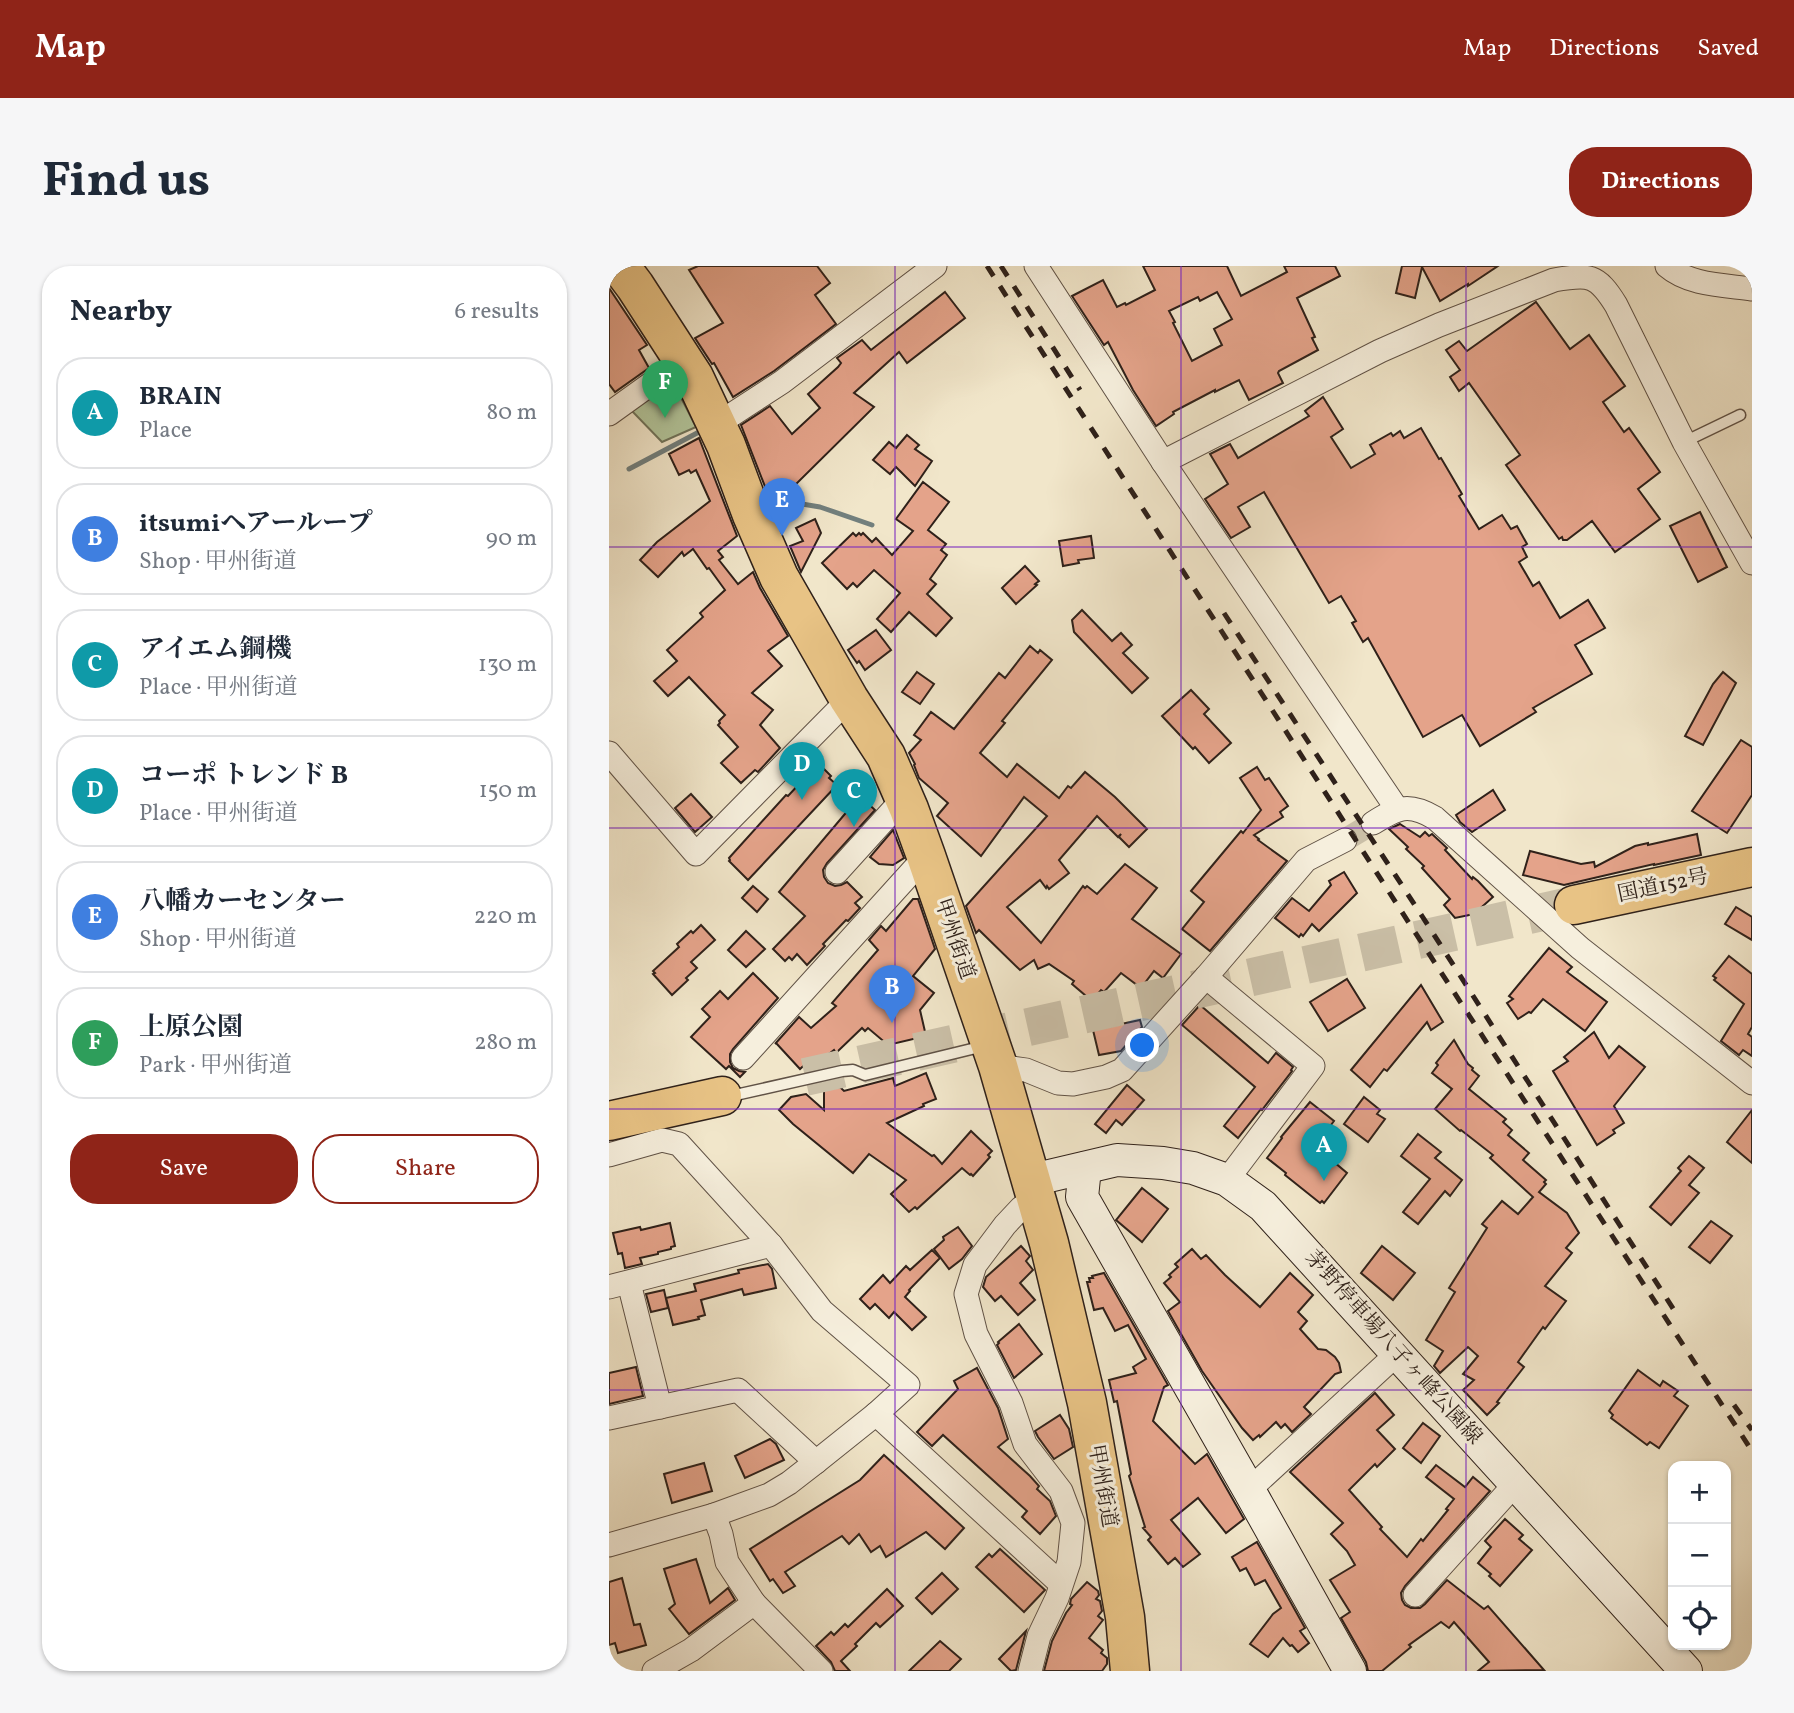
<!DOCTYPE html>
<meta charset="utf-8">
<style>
:root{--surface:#fff;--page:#f6f6f7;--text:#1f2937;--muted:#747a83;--line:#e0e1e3;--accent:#8f2418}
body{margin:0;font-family:Vollkorn,"Noto Serif JP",serif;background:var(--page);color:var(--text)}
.controls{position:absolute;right:21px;bottom:21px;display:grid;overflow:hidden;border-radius:14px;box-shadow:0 2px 5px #0004}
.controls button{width:63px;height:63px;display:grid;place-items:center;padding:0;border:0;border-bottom:2px solid var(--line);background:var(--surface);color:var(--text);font:35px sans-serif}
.you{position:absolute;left:534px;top:780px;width:24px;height:24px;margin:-18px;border:5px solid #fff;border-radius:50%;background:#1a73e8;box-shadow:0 0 0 10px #1a73e833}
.badge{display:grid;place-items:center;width:46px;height:46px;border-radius:50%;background:var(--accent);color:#fff;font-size:23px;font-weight:700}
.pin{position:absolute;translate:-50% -58px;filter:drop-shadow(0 2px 4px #0008)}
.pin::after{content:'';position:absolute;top:37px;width:24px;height:21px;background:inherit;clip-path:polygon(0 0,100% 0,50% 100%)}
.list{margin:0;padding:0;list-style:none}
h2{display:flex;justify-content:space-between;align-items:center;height:91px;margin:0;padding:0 28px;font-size:30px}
h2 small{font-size:23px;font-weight:400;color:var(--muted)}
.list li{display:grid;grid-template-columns:46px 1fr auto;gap:21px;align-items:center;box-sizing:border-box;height:112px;margin:0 14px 14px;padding:0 14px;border:2px solid var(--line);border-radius:28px}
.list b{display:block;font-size:26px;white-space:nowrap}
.list p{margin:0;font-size:23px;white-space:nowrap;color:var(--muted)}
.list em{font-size:23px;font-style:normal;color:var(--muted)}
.actions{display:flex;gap:14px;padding:21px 28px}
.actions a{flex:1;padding:16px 0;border:2px solid var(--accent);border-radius:28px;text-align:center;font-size:24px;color:var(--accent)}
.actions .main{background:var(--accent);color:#fff}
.icon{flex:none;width:38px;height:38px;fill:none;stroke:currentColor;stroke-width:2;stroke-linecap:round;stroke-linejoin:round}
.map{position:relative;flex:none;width:1143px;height:1405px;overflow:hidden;border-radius:28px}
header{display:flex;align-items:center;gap:42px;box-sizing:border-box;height:98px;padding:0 35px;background:var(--accent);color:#fff}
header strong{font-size:33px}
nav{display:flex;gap:38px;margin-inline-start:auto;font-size:24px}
.intro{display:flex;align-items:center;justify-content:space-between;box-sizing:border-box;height:168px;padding:0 42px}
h1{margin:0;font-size:49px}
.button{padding:18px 32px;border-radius:28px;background:var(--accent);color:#fff;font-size:24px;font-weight:700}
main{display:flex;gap:42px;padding:0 42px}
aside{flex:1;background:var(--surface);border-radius:28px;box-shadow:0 2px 5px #0004}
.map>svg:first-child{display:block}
.green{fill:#b3c69c;stroke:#71745b;stroke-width:2}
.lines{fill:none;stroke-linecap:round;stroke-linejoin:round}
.stream{stroke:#727f7d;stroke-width:5}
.building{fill:#e4a38a;stroke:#2f211a;stroke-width:2;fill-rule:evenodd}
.street-tunnel{stroke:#cabfa7;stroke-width:23;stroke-dasharray:23 11;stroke-linecap:butt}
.highway-tunnel{stroke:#cabfa7;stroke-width:38;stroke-dasharray:38 19;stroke-linecap:butt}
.lane-casing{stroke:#605246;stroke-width:13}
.street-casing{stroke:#605246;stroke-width:25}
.secondary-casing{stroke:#2f211a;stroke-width:34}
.highway-casing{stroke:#2f211a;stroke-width:41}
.lane{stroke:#f6efdd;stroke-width:10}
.street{stroke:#f6efdd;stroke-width:23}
.secondary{stroke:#f6efdd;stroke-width:32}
.highway{stroke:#e8c385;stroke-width:38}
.rail{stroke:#2f211a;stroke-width:5;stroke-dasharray:12 12;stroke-linecap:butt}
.grid{fill:none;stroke:#7b2cbf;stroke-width:2;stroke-opacity:0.55}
.labels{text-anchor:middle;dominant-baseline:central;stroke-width:6;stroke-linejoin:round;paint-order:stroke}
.street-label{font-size:21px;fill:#2f211a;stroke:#f6efdd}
</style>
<header>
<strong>Map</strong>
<nav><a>Map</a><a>Directions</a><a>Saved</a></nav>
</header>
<div class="intro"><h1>Find us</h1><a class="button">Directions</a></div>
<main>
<aside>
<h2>Nearby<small>6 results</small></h2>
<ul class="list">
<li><span class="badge" style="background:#0f9aa8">A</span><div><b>BRAIN</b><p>Place</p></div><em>80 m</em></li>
<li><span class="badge" style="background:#3f7fe0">B</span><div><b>itsumiヘアーループ</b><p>Shop · 甲州街道</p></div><em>90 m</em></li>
<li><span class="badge" style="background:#0f9aa8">C</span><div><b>アイエム鋼機</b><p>Place · 甲州街道</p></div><em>130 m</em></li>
<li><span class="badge" style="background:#0f9aa8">D</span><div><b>コーポ トレンド B</b><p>Place · 甲州街道</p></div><em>150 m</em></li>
<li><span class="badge" style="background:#3f7fe0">E</span><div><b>八幡カーセンター</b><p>Shop · 甲州街道</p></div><em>220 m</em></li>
<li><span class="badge" style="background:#2e9e5b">F</span><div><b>上原公園</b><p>Park · 甲州街道</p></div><em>280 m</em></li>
</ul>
<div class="actions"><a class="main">Save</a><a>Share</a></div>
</aside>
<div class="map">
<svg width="1143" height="1405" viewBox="0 0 1143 1405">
<rect width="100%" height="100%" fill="#f1e6ca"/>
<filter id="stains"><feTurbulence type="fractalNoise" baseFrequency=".00286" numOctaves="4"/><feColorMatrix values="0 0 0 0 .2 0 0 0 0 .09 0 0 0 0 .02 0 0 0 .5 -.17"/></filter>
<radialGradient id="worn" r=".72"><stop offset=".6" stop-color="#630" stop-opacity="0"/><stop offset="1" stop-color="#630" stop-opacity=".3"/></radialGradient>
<polygon class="green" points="64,116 87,161 53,176 21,143"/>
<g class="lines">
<g class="stream">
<polyline points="20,203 90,166"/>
<polyline points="152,231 211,241 263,259"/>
</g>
</g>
<g class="building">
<polygon points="89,0 208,0 221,17 206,29 227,58 165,105 124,131 105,97 103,98 86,72 114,57 80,4"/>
<path d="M534,0H618L632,30L678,6L675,0H726L731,10L688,32L706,71L703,72L709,84L670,105L669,107L674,117L640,134L630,114L606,126V124L564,146L565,148L547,160L524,124L499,76L495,79L463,30L494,14L508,41L516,37L517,39L546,24ZM608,26L623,53L605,63L613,79L583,95L564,57L566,56L560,45L589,31L591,35Z"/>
<polygon points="793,0 889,0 859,20 859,18 831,35 813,1 806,32 787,27"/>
<polygon points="0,22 38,79 30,84 40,102 6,126 0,118"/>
<polygon points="336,26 356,52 298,97 290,86 245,127 265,141 178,227 175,225 173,227 166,219 157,223 132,159 161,140 183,168 211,142 199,128 229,101 232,97 228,92 253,74 262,84"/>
<polygon points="927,36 961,83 980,69 1016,120 994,136 1015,166 1020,162 1051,206 1029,223 1051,253 1006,286 983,255 958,274 954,274 953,271 950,273 897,199 911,189 860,117 850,125 841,111 851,104 837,84 850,75 858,85"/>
<polygon points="714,131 734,163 722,171 742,202 766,188 761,179 782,167 784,170 791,165 795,172 812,162 830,193 832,192 842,209 853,228 850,230 870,263 893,249 902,263 908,260 918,278 913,281 918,291 910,296 924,320 930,316 951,352 979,334 996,362 966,379 983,408 924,442 927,446 871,480 853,449 814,471 759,372 754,376 743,357 747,355 732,330 720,337 655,226 629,241 641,261 622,272 596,233 619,218 601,188 621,178 629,192 700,150 696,145"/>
<polygon points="298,169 310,179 306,183 323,195 306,220 287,201 281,208 264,194 280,176 287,182"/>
<polygon points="90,172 128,270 109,285 114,291 110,294 129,318 144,306 151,322 179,370 159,385 173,400 143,427 164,444 151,459 171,482 149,506 146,504 132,517 112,497 129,481 109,459 111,457 110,455 116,449 80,411 59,430 45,415 68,395 58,384 94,351 91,347 116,324 100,302 98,303 84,283 75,290 73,286 49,311 31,294 48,276 101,235 87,204 82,207 80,204 70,209 60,188"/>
<polygon points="314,216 340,236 319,264 337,278 332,284 338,289 321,313 327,318 318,328 343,352 327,370 300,346 282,366 268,353 291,327 265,304 248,321 244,317 238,323 213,297 244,267 247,270 250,267 252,269 254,267 263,276 267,272 283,289 304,265 287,253"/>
<polygon points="1091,246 1118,301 1089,316 1061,260"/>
<polygon points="206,253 212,267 192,306 181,280 194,275 187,262"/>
<polygon points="482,270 485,292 469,294 470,297 454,300 450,275"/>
<polygon points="416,300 430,315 426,318 428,319 407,338 393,322"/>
<polygon points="473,344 503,375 512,367 523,379 514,387 539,412 523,427 465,366 463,354"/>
<polygon points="267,364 282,384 256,404 250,395 248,397 239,384"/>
<polygon points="421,380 429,387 431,384 443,394 393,455 396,457 371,487 398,511 408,498 450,532 459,520 462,522 476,506 506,531 538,563 520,581 510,571 512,568 509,571 488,550 450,594 460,607 440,623 438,620 437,622 431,614 398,641 432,677 474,620 476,622 478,620 488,628 516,598 548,622 523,653 572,688 554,712 545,705 532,722 512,707 495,726 492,724 483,735 463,718 465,715 440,698 429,703 425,694 411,704 370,664 367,667 357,640 438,550 415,531 372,590 328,550 339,537 310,512 305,499 306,498 300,487 312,474 305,469 322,446 345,463 390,407 396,412"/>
<polygon points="308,406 325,418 311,438 293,426"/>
<polygon points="1114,406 1127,417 1094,479 1076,470 1104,418"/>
<polygon points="582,424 600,443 595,448 622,477 600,497 586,481 584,483 553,450"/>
<polygon points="1132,474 1143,481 1143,529 1118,567 1083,545"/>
<polygon points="211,499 222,510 220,512 228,519 139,614 120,595 121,594 120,592 177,529 179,530 207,500 208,501"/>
<polygon points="648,501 656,514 660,512 679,540 671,546 674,551 645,569 650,573 649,574 678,595 601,685 573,663 595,636 582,625 632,565 634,567 652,544 631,512"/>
<polygon points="884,524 896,544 863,566 851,556 847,549"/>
<polygon points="82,528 103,551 86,566 66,542"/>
<polygon points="253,532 266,544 218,597 214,604 215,611 219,617 226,620 232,619 238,616 253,631 246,637 251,642 239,655 237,654 214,678 216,680 198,699 188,688 183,694 180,691 176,695 164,683 196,650 170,626 246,536 248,538"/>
<polygon points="791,558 811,571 816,566 820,570 823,568 838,582 836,584 863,613 864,611 869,615 884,631 865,648 846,652 835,639 841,633 813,602 815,600 797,583 799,581 780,563"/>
<polygon points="284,564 295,592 284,599 270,598 261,591"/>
<polygon points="1088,568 1092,589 1045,599 1045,598 955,619 914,609 921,585 972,598 985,596 986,601 1026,580 1039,577 1039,579"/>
<polygon points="735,606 748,627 710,665 703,658 694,670 692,668 690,671 666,652 683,632 700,645 722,619 720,615"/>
<polygon points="144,620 159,633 148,646 133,632"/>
<polygon points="304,633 309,633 326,683 304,710 325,727 311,744 317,770 279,779 259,762 256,765 253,762 227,787 225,784 207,798 202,793 191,803 167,777 166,778 190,751 202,762 227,740 223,737 269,684 260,674 272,660 277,665"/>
<polygon points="1127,641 1143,651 1143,674 1116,658"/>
<polygon points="92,659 106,674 82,696 88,702 77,712 79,714 63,729 44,708 46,707 44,705 70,681 68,678 82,665 84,667"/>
<polygon points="137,665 156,683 137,701 119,684"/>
<polygon points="940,682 963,701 958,706 998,736 976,765 934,733 922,747 920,746 909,753 898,737 904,733 900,730"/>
<polygon points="1120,690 1143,708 1143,761 1139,768 1143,771 1143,790 1134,784 1130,789 1112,775 1135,738 1105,714 1107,712 1104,710"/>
<polygon points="144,707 169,732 124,783 121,788 121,796 124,802 130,805 136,806 131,811 120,800 117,803 82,771 101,751 93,743 111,725 119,733"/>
<polygon points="738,713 756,742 719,765 701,736"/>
<polygon points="812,719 834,756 822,764 818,756 778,805 775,803 761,821 742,804"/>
<polygon points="591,739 659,797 667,787 684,801 682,804 683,805 653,844 652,843 629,872 615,860 646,821 573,759"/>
<polygon points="531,754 533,761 512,785 490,789 484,764"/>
<polygon points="985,766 1000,792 1010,780 1036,801 1005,840 1015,857 1004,864 1006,867 988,879 944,805 959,795 955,791"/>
<polygon points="845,774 859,798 864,802 863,804 870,810 860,823 897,853 894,856 903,864 899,869 920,887 914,894 937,914 935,916 937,918 930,926 958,947 970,967 957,982 963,987 936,1020 957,1035 936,1063 934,1061 909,1096 915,1101 888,1136 890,1137 878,1149 854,1124 865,1114 854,1108 869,1090 859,1081 831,1107 825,1100 834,1085 817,1074 846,1026 840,1022 878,962 873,958 893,935 909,948 924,931 881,892 884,889 852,864 851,865 826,843 843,823 823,807 829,799 827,797"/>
<polygon points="317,807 327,833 314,838 315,840 278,857 323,890 325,889 333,898 362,865 383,885 379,889 381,891 364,910 362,908 361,909 353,902 308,943 306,941 300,946 282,928 297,914 260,888 244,907 184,858 170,844 182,831 197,828 215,844 215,824 231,821 235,825 284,812 286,820"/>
<polygon points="518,819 535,834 513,859 507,854 497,867 486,858"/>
<polygon points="755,831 771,844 768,848 776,853 759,876 735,858"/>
<polygon points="701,836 725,855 706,880 738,907 715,937 713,935 711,937 676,909 677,907 658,892 673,872 672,871"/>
<polygon points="1143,844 1143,897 1118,876"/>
<polygon points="809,868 832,886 826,892 853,914 841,930 836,925 809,958 794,946 821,913 792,890"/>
<polygon points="1080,890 1095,902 1080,919 1090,927 1062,959 1041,941 1072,905 1069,902"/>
<polygon points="533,922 559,943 533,976 507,954"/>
<polygon points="1102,955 1123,970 1101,997 1080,981"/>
<polygon points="61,957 66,980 62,981 62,983 49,986 49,988 31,992 33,998 16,1002 13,987 9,988 4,967 31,961 32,964"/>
<polygon points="349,961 363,980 353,993 340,1003 325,983 335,974 334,971"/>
<polygon points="412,980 421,990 417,995 424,1004 411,1017 426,1034 409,1049 392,1030 386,1035 374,1021 377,1011"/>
<polygon points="773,980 806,1007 784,1034 752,1007"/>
<polygon points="583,983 592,993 597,989 616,1009 651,1041 681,1007 704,1029 689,1046 698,1055 691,1063 709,1083 717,1084 726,1091 730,1097 732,1106 726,1108 695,1141 702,1148 683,1166 676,1158 672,1162 667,1156 651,1171 650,1169 644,1174 633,1162 593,1105 559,1045 571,1036 555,1017 562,1011 560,1009 569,1001 566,998"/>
<polygon points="323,984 331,992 300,1024 301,1025 296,1031 317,1051 303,1064 285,1046 280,1052 266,1038 261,1043 251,1033 274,1009 281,1017 297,1000 301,1004"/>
<polygon points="159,998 163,1003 167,1022 135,1029 133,1023 92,1034 96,1049 89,1051 90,1053 64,1059 57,1032 87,1025 85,1018 130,1007 129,1004"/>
<polygon points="495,1007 559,1119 555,1121 544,1155 586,1198 598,1188 635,1253 617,1267 589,1232 562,1254 591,1288 574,1301 566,1292 559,1298 539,1274 542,1271 534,1262 536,1261 520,1210 522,1208 508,1135 505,1136 500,1114 527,1107 524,1101 537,1093 519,1059 506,1065 494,1042 485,1044 478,1016 481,1016 480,1012 484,1012 483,1010"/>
<polygon points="55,1024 59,1042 42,1046 37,1028"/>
<polygon points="410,1058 433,1088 405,1112 388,1079 390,1077 389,1076"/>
<polygon points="27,1101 34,1130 0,1138 0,1107"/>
<polygon points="368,1102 389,1142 399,1173 389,1181 421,1210 430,1220 428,1223 441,1235 447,1250 431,1268 413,1251 418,1245 334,1169 323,1180 308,1166 349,1123 345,1115"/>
<polygon points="1029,1104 1051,1120 1054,1115 1069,1125 1065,1130 1079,1140 1050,1182 1041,1176 1038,1179 1002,1152 1004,1149 1000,1145"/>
<polygon points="766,1127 785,1149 768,1164 786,1183 768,1201 766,1198 740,1224 773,1261 771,1263 798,1291 812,1273 814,1275 839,1244 837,1243 845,1233 817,1211 827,1199 856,1221 864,1211 881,1225 796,1320 792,1327 793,1334 796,1339 802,1342 811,1342 816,1338 838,1314 875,1343 879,1340 935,1404 869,1405 880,1396 845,1356 840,1362 832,1356 800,1379 802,1381 773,1405 759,1405 757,1396 732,1352 741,1346 721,1314 746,1299 738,1285 722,1268 734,1257 681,1206"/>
<polygon points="451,1149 460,1163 464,1181 445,1193 429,1171 426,1165"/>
<polygon points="814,1157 831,1170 812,1197 794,1182"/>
<polygon points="161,1173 167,1178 175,1194 136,1212 126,1190"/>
<polygon points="275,1189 355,1262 336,1283 317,1266 277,1291 271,1280 262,1286 250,1268 240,1278 233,1270 176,1306 186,1320 174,1327 164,1313 161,1315 141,1283 251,1214"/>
<polygon points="95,1197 103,1225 63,1237 55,1208"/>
<polygon points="896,1253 914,1269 910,1273 923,1284 891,1320 880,1310 882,1308 869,1297 882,1281 876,1275"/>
<polygon points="648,1276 696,1362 691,1365 700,1377 689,1386 683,1379 681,1380 674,1372 659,1391 641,1378 664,1348 672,1342 656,1314 646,1319 637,1302 631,1305 623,1291"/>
<polygon points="391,1283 436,1324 415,1346 367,1301 380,1288 383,1291"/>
<polygon points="87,1293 101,1337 119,1322 126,1334 80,1368 60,1343 66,1338 55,1303"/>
<polygon points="333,1307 349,1323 323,1348 307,1332"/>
<polygon points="13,1312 25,1359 31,1358 37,1379 9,1387 6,1377 0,1379 0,1316"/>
<polygon points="478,1316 489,1325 490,1329 487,1333 491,1335 493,1345 489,1350 494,1354 480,1372 494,1384 492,1387 498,1392 498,1398 493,1405 435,1405 443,1375 457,1347 463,1339 461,1338 462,1333"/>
<polygon points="278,1323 294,1340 271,1361 267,1357 246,1378 248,1380 232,1395 241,1405 226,1405 222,1396 207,1380 222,1366 225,1369 236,1358 239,1361"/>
<polygon points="417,1365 407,1404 402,1405 390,1393"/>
<polygon points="331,1375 352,1393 340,1405 300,1405"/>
</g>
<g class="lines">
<polyline class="street-tunnel" points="736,574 764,557"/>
<polyline class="highway-tunnel" points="196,811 965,639"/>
<defs>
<g id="lane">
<polyline points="1075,176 1131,149"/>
<polyline points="122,830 233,805 244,804 256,809 375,780"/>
</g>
<g id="street">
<polyline points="427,0 554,196 788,543"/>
<path d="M1058,0C1080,19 1114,19 1143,23"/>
<polyline points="0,148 75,94"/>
<polyline points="107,159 173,116 326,0"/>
<path d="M554,196L771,85L830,59L945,14C980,8 988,8 1007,39L1075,176L1143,297"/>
<polyline points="0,487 87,588 240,433"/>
<path d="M764,557C788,542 799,536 826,552L971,682L1143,817"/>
<polyline points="228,606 295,532"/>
<polyline points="597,711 704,800 618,914"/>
<polyline points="134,792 317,590"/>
<polyline points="389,800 417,804 449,817 464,818 497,811 513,804 597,711 697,594 736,574"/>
<polyline points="0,889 53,874 70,878 162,979 213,1045 299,1119 267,1148 207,1196 180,1217 160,1229 105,1249 0,1279"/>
<polyline points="20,1017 51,1141"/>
<polyline points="0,1021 162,979"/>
<polyline points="267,1148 452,1318"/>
<polyline points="0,1152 129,1124 207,1196"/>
<polyline points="640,1224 789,1087"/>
<polyline points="105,1249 112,1268 118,1296 145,1337 212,1405"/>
<polyline points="806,1329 907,1217"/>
<polyline points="45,1405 82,1384 145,1337"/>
<polyline points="421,1405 430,1370 448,1332 460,1296 464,1257 452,1225 416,1178 402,1137 367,1068 357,1028 366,999 396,959 412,942 428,931"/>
</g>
<g id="secondary">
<polyline points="476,902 473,931 640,1224 741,1405"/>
<polyline points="423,914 508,894 554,897 584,902 618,914 654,940 1077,1405"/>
</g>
<g id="highway">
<polyline points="11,0 26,20 85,111 117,179 143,249 170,311 240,433 277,490 300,543 317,590 389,800 440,977 478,1137 516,1351 521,1405"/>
<polyline points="965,639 1143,601"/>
<polyline points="0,855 113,830"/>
</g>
</defs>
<use href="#lane" class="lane-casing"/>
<use href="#street" class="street-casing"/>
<use href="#secondary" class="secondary-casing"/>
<use href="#highway" class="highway-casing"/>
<use href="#lane" class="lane"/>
<use href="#street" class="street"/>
<use href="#secondary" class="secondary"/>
<use href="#highway" class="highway"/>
<g class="rail">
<polyline points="378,0 800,657 1143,1185"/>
<polyline points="392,0 471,124"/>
<polyline points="615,347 813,650 1065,1044"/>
<polyline points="1125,1139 1143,1164"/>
</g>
</g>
<path class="grid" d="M286,0V1405M572,0V1405M857,0V1405M0,281H1143M0,562H1143M0,843H1143M0,1124H1143"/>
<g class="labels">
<g class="street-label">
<text transform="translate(1054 620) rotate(-12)">国道152号</text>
<text transform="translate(345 673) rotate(71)">甲州街道</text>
<text transform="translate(784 1082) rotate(48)">茅野停車場八子ヶ峰公園線</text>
<text transform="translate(493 1220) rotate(80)">甲州街道</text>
</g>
</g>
<rect width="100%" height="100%" filter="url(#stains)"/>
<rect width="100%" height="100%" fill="url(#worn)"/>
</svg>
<div class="controls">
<button>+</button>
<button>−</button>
<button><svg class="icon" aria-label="locate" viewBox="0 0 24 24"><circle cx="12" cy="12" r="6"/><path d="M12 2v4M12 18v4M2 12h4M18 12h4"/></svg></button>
</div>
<div class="you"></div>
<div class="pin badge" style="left:715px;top:915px;background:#0f9aa8">A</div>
<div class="pin badge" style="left:283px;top:757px;background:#3f7fe0">B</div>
<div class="pin badge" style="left:245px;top:561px;background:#0f9aa8">C</div>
<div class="pin badge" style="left:193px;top:534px;background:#0f9aa8">D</div>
<div class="pin badge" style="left:173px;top:270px;background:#3f7fe0">E</div>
<div class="pin badge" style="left:56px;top:152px;background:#2e9e5b">F</div>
</div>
</main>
